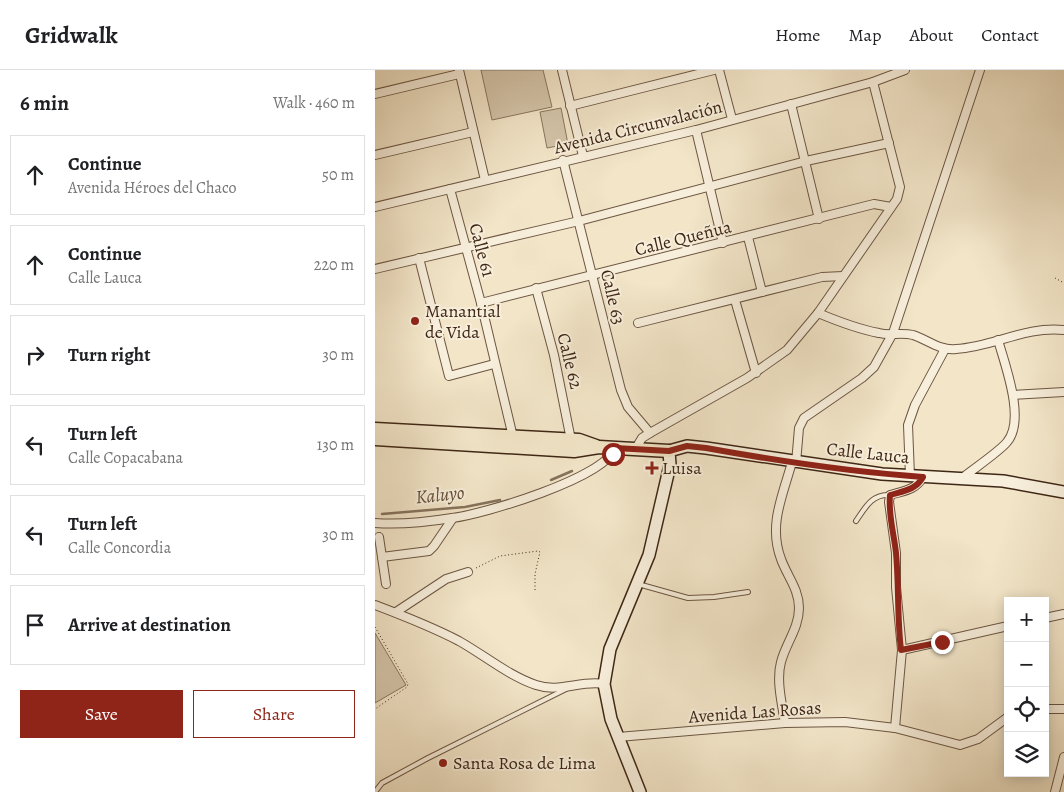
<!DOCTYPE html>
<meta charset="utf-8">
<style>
:root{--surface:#fff;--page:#f6f6f6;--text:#202124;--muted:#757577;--line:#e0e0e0;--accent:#8f2418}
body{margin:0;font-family:Alegreya,serif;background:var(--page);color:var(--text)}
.controls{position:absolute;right:15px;bottom:15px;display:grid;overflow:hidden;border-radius:0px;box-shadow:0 2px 12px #0003}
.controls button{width:45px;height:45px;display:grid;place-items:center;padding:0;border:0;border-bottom:1px solid var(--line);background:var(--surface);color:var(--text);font:25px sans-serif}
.stop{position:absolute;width:15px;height:15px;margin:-11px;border:4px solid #8f2418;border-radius:50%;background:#fff}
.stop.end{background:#8f2418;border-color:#fff;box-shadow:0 1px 5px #0008}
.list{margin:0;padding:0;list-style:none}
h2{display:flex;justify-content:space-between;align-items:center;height:65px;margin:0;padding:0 20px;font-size:21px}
h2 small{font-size:16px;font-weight:400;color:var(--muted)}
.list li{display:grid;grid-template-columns:32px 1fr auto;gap:15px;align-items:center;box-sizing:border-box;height:80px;margin:0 10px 10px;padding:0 10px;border:1px solid var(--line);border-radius:0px}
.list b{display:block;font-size:19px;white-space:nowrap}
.list p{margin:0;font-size:16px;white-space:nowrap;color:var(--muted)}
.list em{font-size:16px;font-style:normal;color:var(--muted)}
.actions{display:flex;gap:10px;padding:15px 20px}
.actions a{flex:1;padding:11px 0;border:1px solid var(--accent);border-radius:0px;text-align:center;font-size:18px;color:var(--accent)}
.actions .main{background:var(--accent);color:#fff}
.icon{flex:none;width:28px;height:28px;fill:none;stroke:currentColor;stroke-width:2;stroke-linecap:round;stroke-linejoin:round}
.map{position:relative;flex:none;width:689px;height:722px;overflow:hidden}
header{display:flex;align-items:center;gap:30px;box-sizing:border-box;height:70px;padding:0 25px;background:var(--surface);border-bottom:1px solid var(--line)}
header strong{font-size:24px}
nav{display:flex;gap:28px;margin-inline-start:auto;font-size:18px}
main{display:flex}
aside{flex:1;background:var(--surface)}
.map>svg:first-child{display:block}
.green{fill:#d4c5aa;stroke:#8a7660}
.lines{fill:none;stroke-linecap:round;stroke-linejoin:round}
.stream{stroke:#86725c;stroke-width:2.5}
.lane-casing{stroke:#6c5642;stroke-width:6}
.street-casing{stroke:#6c5642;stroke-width:10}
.secondary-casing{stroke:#3f2715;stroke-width:14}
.primary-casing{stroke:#3f2715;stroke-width:15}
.path{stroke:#3f2715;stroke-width:1;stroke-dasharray:1 2.5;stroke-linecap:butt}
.lane{stroke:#f7eedb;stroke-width:4}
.street{stroke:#f7eedb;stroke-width:8}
.secondary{stroke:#f7eedb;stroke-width:11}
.primary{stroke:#f2e5c8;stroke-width:12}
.route{stroke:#8f2418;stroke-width:6}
.poi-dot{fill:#8f2418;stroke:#f7eedb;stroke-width:2}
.labels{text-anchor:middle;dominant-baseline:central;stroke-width:4;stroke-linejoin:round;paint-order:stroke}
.street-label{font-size:18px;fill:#3f2715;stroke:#f7eedb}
.poi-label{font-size:18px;fill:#3f2715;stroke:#f7eedb;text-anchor:start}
.water-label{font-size:19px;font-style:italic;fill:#624c38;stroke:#f7eedb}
</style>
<header>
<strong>Gridwalk</strong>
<nav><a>Home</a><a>Map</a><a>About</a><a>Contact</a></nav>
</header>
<main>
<aside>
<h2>6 min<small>Walk · 460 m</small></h2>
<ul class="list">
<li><svg class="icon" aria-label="ahead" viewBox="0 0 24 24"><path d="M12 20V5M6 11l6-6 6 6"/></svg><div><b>Continue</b><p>Avenida Héroes del Chaco</p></div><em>50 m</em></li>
<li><svg class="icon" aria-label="ahead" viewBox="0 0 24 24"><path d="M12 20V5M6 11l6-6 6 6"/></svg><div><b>Continue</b><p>Calle Lauca</p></div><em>220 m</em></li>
<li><svg class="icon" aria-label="right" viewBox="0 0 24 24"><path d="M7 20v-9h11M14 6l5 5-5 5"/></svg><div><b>Turn right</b></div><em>30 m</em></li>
<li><svg class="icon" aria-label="left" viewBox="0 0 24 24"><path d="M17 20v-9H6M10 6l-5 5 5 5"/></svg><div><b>Turn left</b><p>Calle Copacabana</p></div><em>130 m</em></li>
<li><svg class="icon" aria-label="left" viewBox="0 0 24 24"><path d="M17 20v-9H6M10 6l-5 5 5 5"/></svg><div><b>Turn left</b><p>Calle Concordia</p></div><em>30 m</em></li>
<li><svg class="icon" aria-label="arrive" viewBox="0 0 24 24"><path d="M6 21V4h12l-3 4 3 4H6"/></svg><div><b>Arrive at destination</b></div></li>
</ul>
<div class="actions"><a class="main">Save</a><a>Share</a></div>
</aside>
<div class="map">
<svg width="689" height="722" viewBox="0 0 689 722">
<rect width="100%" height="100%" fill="#f2e5c8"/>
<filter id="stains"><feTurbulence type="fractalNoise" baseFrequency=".004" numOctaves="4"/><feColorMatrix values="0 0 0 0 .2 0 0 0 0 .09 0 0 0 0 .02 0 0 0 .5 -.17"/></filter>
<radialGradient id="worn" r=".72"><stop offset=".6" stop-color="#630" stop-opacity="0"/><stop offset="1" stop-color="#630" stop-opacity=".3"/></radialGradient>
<g class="green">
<polygon points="106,0 168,0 177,37 117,50"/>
<polygon points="186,38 193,74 172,78 165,42"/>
<polygon points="0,563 31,615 0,633"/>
</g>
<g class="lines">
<g class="stream">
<polyline points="176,410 197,401"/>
<polyline points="7,444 90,437 125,430"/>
</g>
<defs>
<g id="lane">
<path d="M481,451C490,438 497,424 514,425"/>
<polyline points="263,514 313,528 339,527 373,522"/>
<polyline points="0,722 7,713 53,688 191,619"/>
</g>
<g id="street">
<polyline points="84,0 110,110"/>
<polyline points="187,0 208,86"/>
<polyline points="344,0 357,49"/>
<polyline points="0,24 84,4"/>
<polyline points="416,34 444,149"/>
<polyline points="195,36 339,0"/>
<polyline points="321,60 348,173"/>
<polyline points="0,85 98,62"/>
<polyline points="188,90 246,320 253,337 275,363"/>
<polyline points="75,119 106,233 138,367"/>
<polyline points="0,137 321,60 498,12 530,0"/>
<polyline points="373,167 387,222"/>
<polyline points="44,188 74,306 119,294"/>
<polyline points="0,199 204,151 431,91 514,73"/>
<polyline points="161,218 179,285 195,365 199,370"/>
<polyline points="360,230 381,303"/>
<polyline points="106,233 499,134 516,137"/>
<path d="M443,243C462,251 483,259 504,263C515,266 526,262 538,265C553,270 565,281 581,279C619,277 649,256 689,260"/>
<polyline points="263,253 447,207 468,206"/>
<polyline points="638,325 689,322"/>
<polyline points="261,378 267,368 275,363 372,308 412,280 443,243 522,129 525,117 498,12"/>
<polyline points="421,393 424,358 429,348 487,308 499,297 518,263 605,0"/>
<polyline points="535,406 533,355 540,335 570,279"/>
<path d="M586,409C598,399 624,382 632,372C651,350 630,295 623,270"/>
<path d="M0,453C25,455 52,452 77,448C109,444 230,408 240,378"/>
<polyline points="4,467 11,514"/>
<polyline points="7,487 54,481 59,476 78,448"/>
<path d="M0,535C29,546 57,557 84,571C109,585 134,606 161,615C184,623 206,610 229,614"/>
<polyline points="21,542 71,509 93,502"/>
<polyline points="670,548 689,544"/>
<polyline points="527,580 633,556"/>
<polyline points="670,639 689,639"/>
<path d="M410,653C407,634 401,610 406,592C411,573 424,558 424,538C424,519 412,506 406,489C393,455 408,425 417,392"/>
<path d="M520,658L527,580L521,517V483L514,432L515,425C528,421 541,420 548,407"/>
<polyline points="243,667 410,653 470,652 520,658 585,675 603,669 633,647"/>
<polyline points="680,722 689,687"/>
</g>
<polyline id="secondary" points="265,722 236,649 229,614 235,579 274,485 295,395 294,381 312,376 331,378 507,404 628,411 689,422"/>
<g id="primary">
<polyline points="0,359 204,370 221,376"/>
<polyline points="0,369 199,381 224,377 294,381"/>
</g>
</defs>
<use href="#lane" class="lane-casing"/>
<use href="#street" class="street-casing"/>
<use href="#secondary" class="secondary-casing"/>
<use href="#primary" class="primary-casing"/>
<g class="path">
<polyline points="680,208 689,213"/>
<polyline points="101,498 125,486 163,481 165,482 160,504 160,521"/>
<polyline points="0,557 33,614 32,617 0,639"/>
</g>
<use href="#lane" class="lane"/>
<use href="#street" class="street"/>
<use href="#secondary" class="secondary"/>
<use href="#primary" class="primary"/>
</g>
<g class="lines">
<path class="route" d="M238,384L240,378L294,381L312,376L331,378C403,391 475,402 548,407C541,420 528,421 515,425C513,444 519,464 521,483C524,515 522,547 526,580L567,572"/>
</g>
<g class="poi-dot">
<circle cx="40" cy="251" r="5"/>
<path d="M274.5 390.5h5v5h5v5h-5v5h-5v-5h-5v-5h5z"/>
<circle cx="68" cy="693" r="5"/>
</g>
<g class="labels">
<g class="street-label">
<text transform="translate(263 57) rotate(-14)">Avenida Circunvalación</text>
<text transform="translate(308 168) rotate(-14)">Calle Queñua</text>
<text transform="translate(107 180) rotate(75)">Calle 61</text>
<text transform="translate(238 227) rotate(77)">Calle 63</text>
<text transform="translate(195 291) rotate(76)">Calle 62</text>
<text transform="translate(493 383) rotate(6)">Calle Lauca</text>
<text transform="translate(380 642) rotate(-4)">Avenida Las Rosas</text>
</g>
<g class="poi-label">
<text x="50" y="241">Manantial<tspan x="50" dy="21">de Vida</tspan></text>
<text x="287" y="398">Luisa</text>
<text x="78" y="693">Santa Rosa de Lima</text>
</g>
<g class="water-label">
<text transform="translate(65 425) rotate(-6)">Kaluyo</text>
</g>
</g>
<rect width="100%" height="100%" filter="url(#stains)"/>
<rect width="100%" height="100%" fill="url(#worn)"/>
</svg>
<div class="controls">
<button>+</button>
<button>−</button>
<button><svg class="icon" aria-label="locate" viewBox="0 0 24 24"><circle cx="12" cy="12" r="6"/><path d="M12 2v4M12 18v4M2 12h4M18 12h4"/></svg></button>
<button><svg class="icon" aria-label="layers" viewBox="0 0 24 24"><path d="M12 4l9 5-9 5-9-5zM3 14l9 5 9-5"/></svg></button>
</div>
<div class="stop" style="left:238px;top:384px"></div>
<div class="stop end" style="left:567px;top:572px"></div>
</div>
</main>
